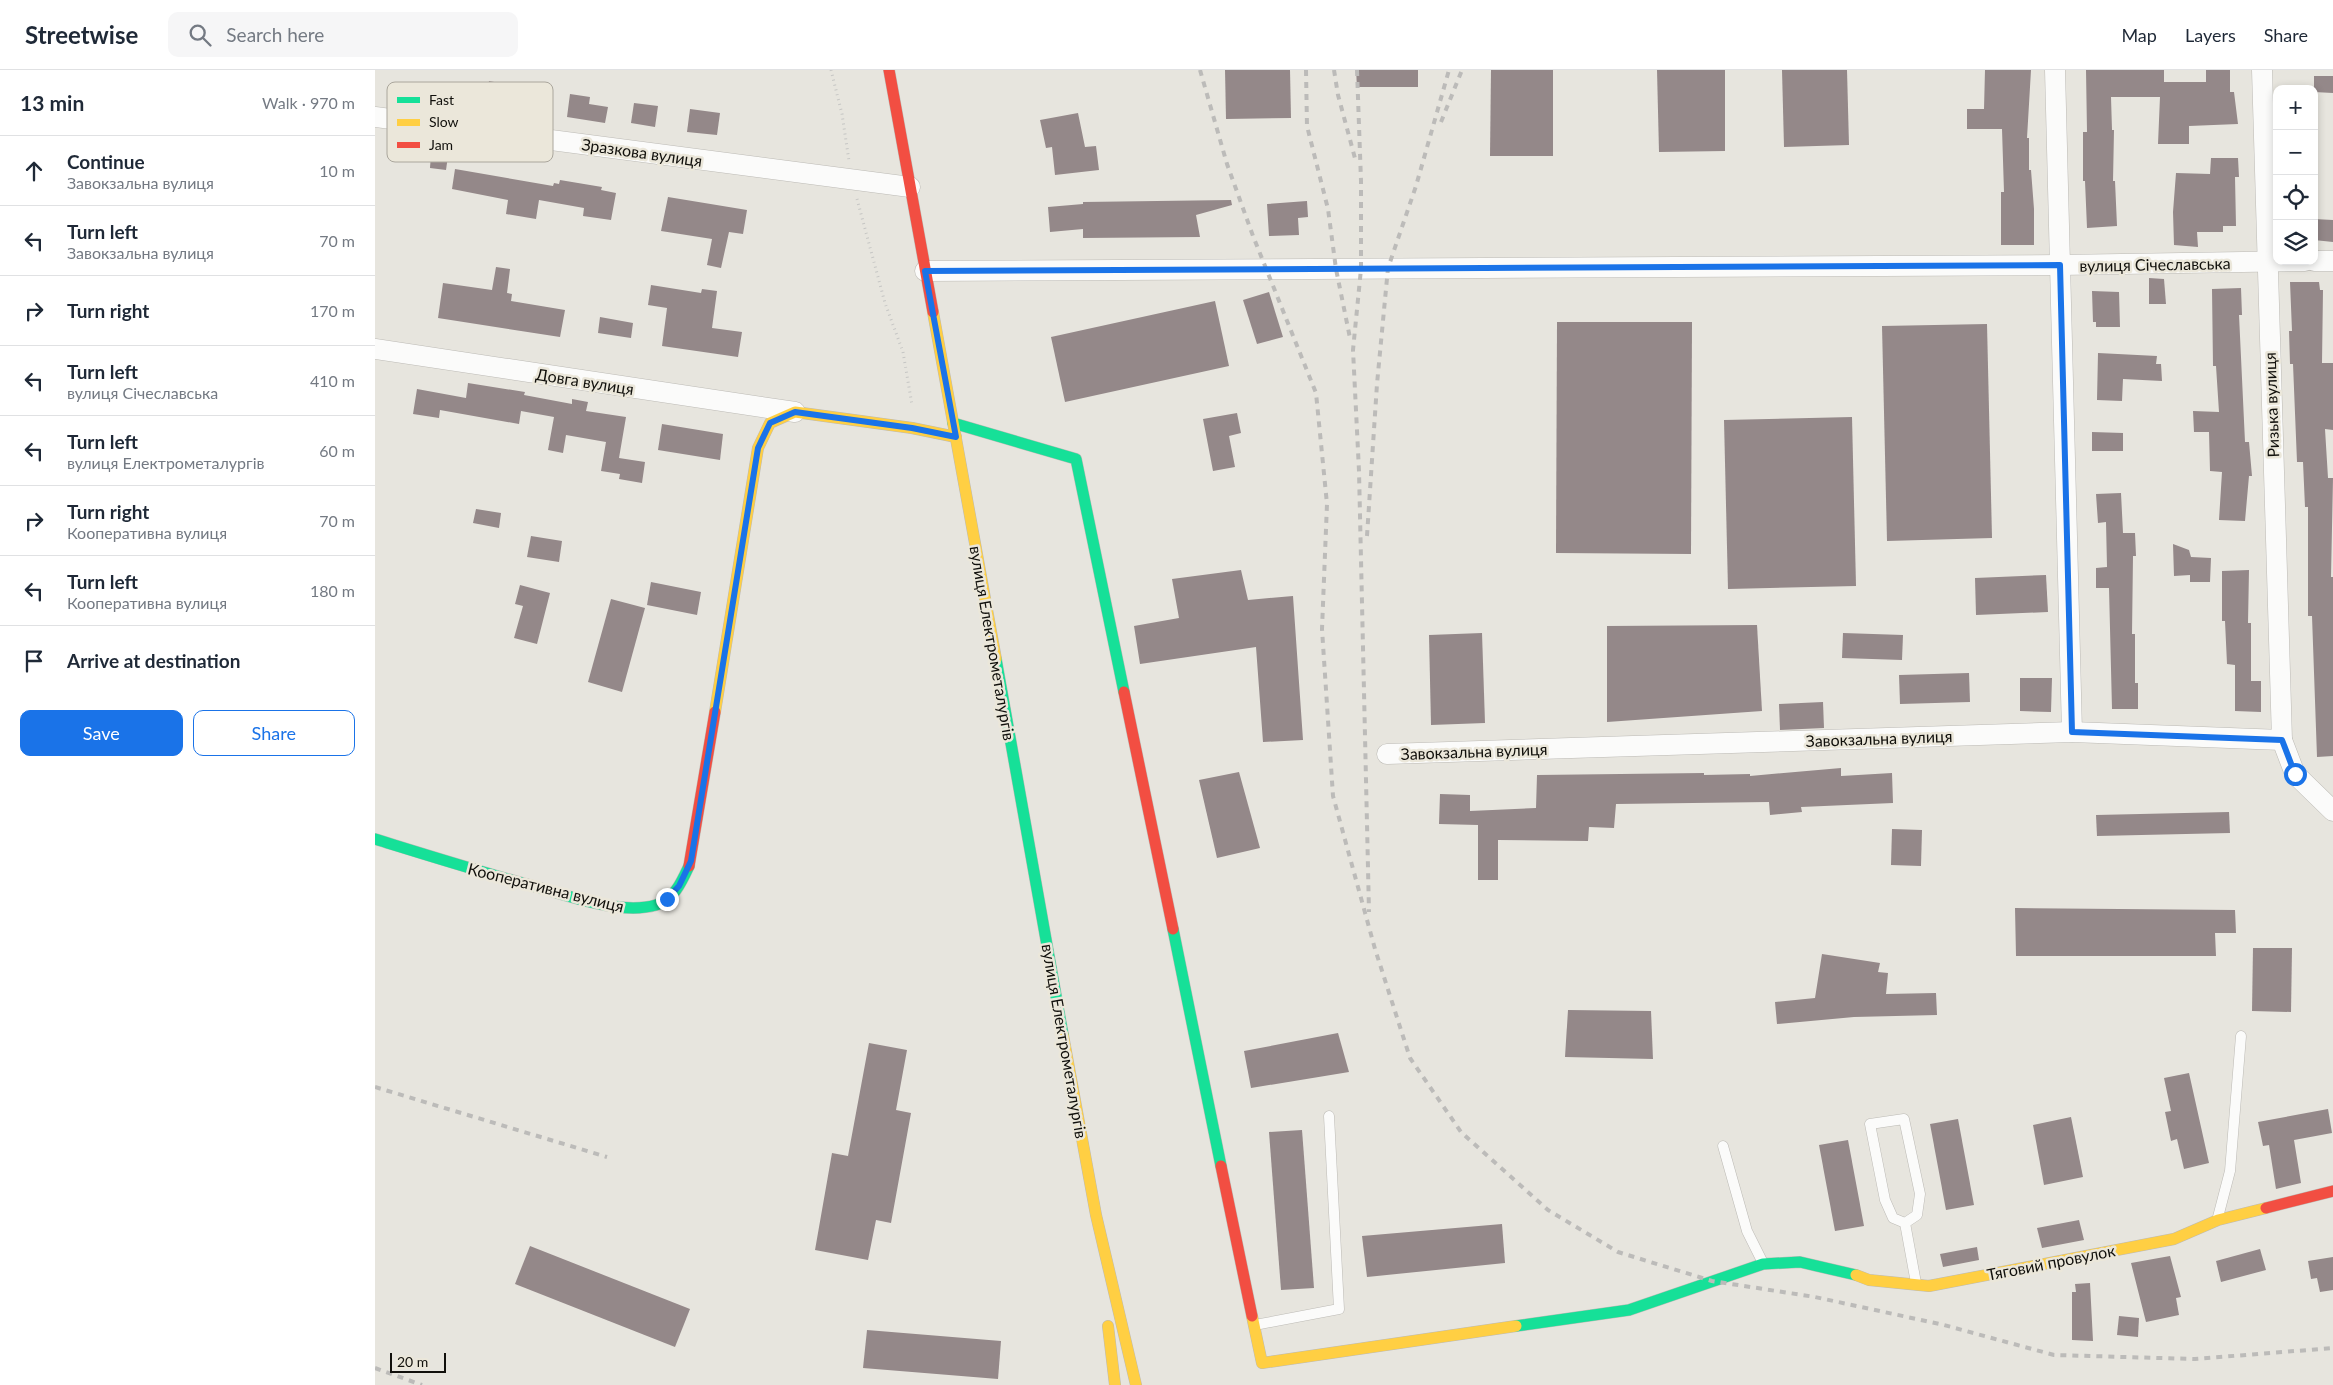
<!DOCTYPE html>
<meta charset="utf-8">
<style>
:root{--surface:#fff;--page:#f6f6f7;--text:#1f2937;--muted:#747a83;--line:#e0e1e3;--accent:#1a73e8}
body{margin:0;font-family:Lato,sans-serif;background:var(--page);color:var(--text)}
.controls{position:absolute;right:15px;top:15px;display:grid;overflow:hidden;border-radius:10px;box-shadow:0 2px 8px #0003}
.controls button{width:45px;height:45px;display:grid;place-items:center;padding:0;border:0;border-bottom:1px solid var(--line);background:var(--surface);color:var(--text);font:25px sans-serif}
.scale{position:absolute;left:15px;bottom:12px;width:56px;box-sizing:border-box;padding-left:5px;border:2px solid #11100c;border-top:0;font-size:14px;line-height:18px;white-space:nowrap;color:#11100c;-webkit-text-stroke:4px #ebe7da;paint-order:stroke}
.stop{position:absolute;width:15px;height:15px;margin:-11px;border:4px solid #1a73e8;border-radius:50%;background:#fff}
.stop.end{background:#1a73e8;border-color:#fff;box-shadow:0 1px 5px #0008}
.list{margin:0;padding:0;list-style:none}
h2{display:flex;justify-content:space-between;align-items:center;height:65px;margin:0;padding:0 20px;font-size:21px}
h2 small{font-size:16px;font-weight:400;color:var(--muted)}
.list li{display:grid;grid-template-columns:32px 1fr auto;gap:15px;align-items:center;box-sizing:border-box;height:70px;padding:0 20px;border-top:1px solid var(--line)}
.list b{display:block;font-size:19px;white-space:nowrap}
.list p{margin:0;font-size:16px;white-space:nowrap;color:var(--muted)}
.list em{font-size:16px;font-style:normal;color:var(--muted)}
.actions{display:flex;gap:10px;padding:15px 20px}
.actions a{flex:1;padding:11px 0;border:1px solid var(--accent);border-radius:10px;text-align:center;font-size:18px;color:var(--accent)}
.actions .main{background:var(--accent);color:#fff}
.icon{flex:none;width:28px;height:28px;fill:none;stroke:currentColor;stroke-width:2;stroke-linecap:round;stroke-linejoin:round}
.map{position:relative;flex:none;width:1958px;height:1315px;overflow:hidden}
header{display:flex;align-items:center;gap:30px;box-sizing:border-box;height:70px;padding:0 25px;background:var(--surface);border-bottom:1px solid var(--line)}
header strong{font-size:24px}
nav{display:flex;gap:28px;margin-inline-start:auto;font-size:18px}
.search{width:350px;height:45px;background:var(--page);display:flex;align-items:center;gap:12px;box-sizing:border-box;padding:0 18px;border-radius:10px;color:var(--muted);font-size:19px}
main{display:flex}
aside{flex:1;background:var(--surface)}
.map>svg:first-child{display:block}
.building{fill:#948889}
.lines{fill:none;stroke-linecap:round;stroke-linejoin:round}
.lane-casing{stroke:#bcbab5;stroke-width:11}
.street-casing{stroke:#bcbab5;stroke-width:21}
.fast-casing{stroke:#bcbab5;stroke-width:12}
.slow-casing{stroke:#bcbab5;stroke-width:12}
.jam-casing{stroke:#bcbab5;stroke-width:12}
.path{stroke:#c6c6c4;stroke-width:3;stroke-dasharray:1 4;stroke-linecap:butt}
.lane{stroke:#fbfbfa;stroke-width:10}
.street{stroke:#fbfbfa;stroke-width:20}
.fast{stroke:#16e098;stroke-width:11}
.slow{stroke:#ffcf43;stroke-width:11}
.jam{stroke:#f24e42;stroke-width:11}
.rail{stroke:#bcbbb9;stroke-width:4;stroke-dasharray:6 6;stroke-linecap:butt}
.route{stroke:#1a73e8;stroke-width:6}
.labels{text-anchor:middle;dominant-baseline:central;stroke-width:5;stroke-linejoin:round;paint-order:stroke}
.street-label{font-size:16px;fill:#11100c;stroke:#ebe7da}
.key{fill:#ebe7da;stroke:#aaa69c;stroke-width:1}
.key-label{font-size:14px;fill:#11100c}
</style>
<header>
<strong>Streetwise</strong>
<div class="search"><svg class="icon" aria-label="search" viewBox="0 0 24 24"><circle cx="10" cy="10" r="6"/><path d="M15 15l6 6"/></svg>Search here</div>
<nav><a>Map</a><a>Layers</a><a>Share</a></nav>
</header>
<main>
<aside>
<h2>13 min<small>Walk · 970 m</small></h2>
<ul class="list">
<li><svg class="icon" aria-label="ahead" viewBox="0 0 24 24"><path d="M12 20V5M6 11l6-6 6 6"/></svg><div><b>Continue</b><p>Завокзальна вулиця</p></div><em>10 m</em></li>
<li><svg class="icon" aria-label="left" viewBox="0 0 24 24"><path d="M17 20v-9H6M10 6l-5 5 5 5"/></svg><div><b>Turn left</b><p>Завокзальна вулиця</p></div><em>70 m</em></li>
<li><svg class="icon" aria-label="right" viewBox="0 0 24 24"><path d="M7 20v-9h11M14 6l5 5-5 5"/></svg><div><b>Turn right</b></div><em>170 m</em></li>
<li><svg class="icon" aria-label="left" viewBox="0 0 24 24"><path d="M17 20v-9H6M10 6l-5 5 5 5"/></svg><div><b>Turn left</b><p>вулиця Січеславська</p></div><em>410 m</em></li>
<li><svg class="icon" aria-label="left" viewBox="0 0 24 24"><path d="M17 20v-9H6M10 6l-5 5 5 5"/></svg><div><b>Turn left</b><p>вулиця Електрометалургів</p></div><em>60 m</em></li>
<li><svg class="icon" aria-label="right" viewBox="0 0 24 24"><path d="M7 20v-9h11M14 6l5 5-5 5"/></svg><div><b>Turn right</b><p>Кооперативна вулиця</p></div><em>70 m</em></li>
<li><svg class="icon" aria-label="left" viewBox="0 0 24 24"><path d="M17 20v-9H6M10 6l-5 5 5 5"/></svg><div><b>Turn left</b><p>Кооперативна вулиця</p></div><em>180 m</em></li>
<li><svg class="icon" aria-label="arrive" viewBox="0 0 24 24"><path d="M6 21V4h12l-3 4 3 4H6"/></svg><div><b>Arrive at destination</b></div></li>
</ul>
<div class="actions"><a class="main">Save</a><a>Share</a></div>
</aside>
<div class="map">
<svg width="1958" height="1315" viewBox="0 0 1958 1315">
<rect width="100%" height="100%" fill="#e7e5de"/>
<g class="building">
<polygon points="850,0 915,0 916,48 851,49"/>
<polygon points="981,0 1043,0 1043,17 982,17"/>
<polygon points="1116,0 1178,0 1178,86 1115,86"/>
<polygon points="1282,0 1350,0 1350,81 1284,82"/>
<polygon points="1407,0 1472,0 1474,75 1409,77"/>
<polygon points="1610,0 1656,0 1652,68 1654,68 1654,100 1656,100 1659,139 1659,175 1626,175 1626,122 1629,122 1627,59 1592,59 1592,39 1609,39"/>
<polygon points="1711,0 1789,0 1789,12 1831,12 1831,0 1855,0 1855,22 1859,22 1863,54 1814,56 1814,74 1783,74 1785,27 1736,27 1737,60 1739,60 1738,111 1740,111 1742,156 1712,158 1710,111 1708,111 1708,62 1712,62"/>
<polygon points="1939,6 1958,6 1958,23 1939,22"/>
<polygon points="114,11 141,16 137,39 110,35"/>
<polygon points="195,24 215,27 214,34 233,37 230,53 192,47"/>
<polygon points="259,33 283,36 280,57 256,53"/>
<polygon points="315,39 345,43 342,65 312,62"/>
<polygon points="703,43 710,77 721,76 724,100 680,105 677,77 671,78 665,50"/>
<polygon points="56,84 73,86 71,100 55,98"/>
<polygon points="1836,88 1863,88 1864,107 1860,107 1861,156 1848,156 1848,162 1822,162 1823,177 1799,175 1798,142 1801,103 1835,104"/>
<polygon points="80,99 178,116 179,113 184,114 185,110 227,117 226,120 241,123 236,150 208,146 209,138 164,130 161,149 131,144 133,130 77,119"/>
<polygon points="293,127 372,140 368,164 354,162 346,198 332,195 337,169 286,161"/>
<polygon points="856,130 857,135 821,145 825,167 708,168 708,159 675,162 673,137 708,134 708,132"/>
<polygon points="932,131 933,147 923,148 924,165 894,166 892,134"/>
<polygon points="1939,149 1958,150 1958,172 1939,170"/>
<polygon points="121,197 135,199 132,223 137,224 136,231 190,240 185,267 63,248 68,213 117,220"/>
<polygon points="1774,208 1789,209 1791,234 1774,234"/>
<polygon points="1915,212 1944,212 1945,220 1948,220 1947,293 1958,293 1958,360 1950,359 1953,408 1958,408 1956,507 1958,507 1958,686 1942,687 1937,546 1933,546 1933,437 1930,437 1928,392 1922,392 1918,294 1915,294 1914,261 1917,261"/>
<polygon points="276,215 326,223 327,219 342,221 337,258 367,262 363,287 287,276 292,238 273,235"/>
<polygon points="1866,218 1867,245 1864,245 1870,372 1874,372 1877,406 1874,406 1870,451 1844,450 1847,402 1835,401 1834,362 1819,362 1818,341 1844,342 1841,296 1838,296 1837,219"/>
<polygon points="1717,221 1744,222 1745,257 1721,257 1721,252 1718,252"/>
<polygon points="894,222 908,267 882,274 868,230"/>
<polygon points="840,231 854,296 690,332 676,267"/>
<polygon points="225,247 258,253 256,268 223,263"/>
<polygon points="1182,252 1317,252 1316,484 1181,483"/>
<polygon points="1612,254 1617,468 1512,471 1507,256"/>
<polygon points="1723,283 1782,286 1781,294 1786,294 1787,311 1748,309 1747,331 1722,330"/>
<polygon points="93,313 150,322 149,325 197,334 197,329 213,332 211,341 251,347 244,388 270,392 267,413 244,409 245,404 226,401 231,372 191,365 188,383 173,380 179,347 146,341 144,354 65,340 64,348 38,344 42,319 91,328"/>
<polygon points="862,343 866,363 854,366 860,397 838,401 828,349"/>
<polygon points="1477,347 1481,516 1353,519 1349,350"/>
<polygon points="287,354 348,364 345,390 283,380"/>
<polygon points="1717,362 1748,363 1748,381 1717,381"/>
<polygon points="1746,423 1748,463 1760,463 1761,486 1758,486 1757,564 1760,564 1760,613 1763,613 1763,639 1737,639 1734,518 1721,518 1721,498 1732,497 1731,452 1723,453 1721,424"/>
<polygon points="101,439 126,443 124,458 98,453"/>
<polygon points="156,466 187,471 184,492 152,487"/>
<polygon points="1798,474 1814,480 1816,487 1836,488 1835,512 1815,512 1815,505 1799,506"/>
<polygon points="866,500 873,530 918,526 928,670 888,672 881,577 765,594 759,556 804,548 797,509"/>
<polygon points="1874,500 1873,553 1876,553 1876,611 1886,611 1886,642 1860,641 1860,595 1852,594 1850,551 1847,551 1847,501"/>
<polygon points="1671,505 1673,542 1601,545 1600,508"/>
<polygon points="276,512 326,522 322,545 272,535"/>
<polygon points="145,515 175,523 162,574 139,568 148,536 140,534"/>
<polygon points="236,529 270,538 247,622 213,612"/>
<polygon points="1382,555 1387,641 1232,652 1232,556"/>
<polygon points="1107,563 1110,653 1056,655 1054,565"/>
<polygon points="1468,563 1528,565 1527,590 1467,588"/>
<polygon points="1594,603 1595,632 1525,634 1524,605"/>
<polygon points="1645,608 1677,608 1676,642 1645,641"/>
<polygon points="1448,632 1449,658 1405,660 1404,634"/>
<polygon points="1466,698 1466,706 1517,703 1518,733 1426,737 1427,742 1395,745 1394,732 1241,734 1239,758 1214,757 1213,771 1123,770 1123,810 1103,810 1103,755 1064,754 1065,724 1095,725 1095,741 1161,738 1162,705 1329,703 1329,705 1375,704 1375,706"/>
<polygon points="864,702 885,778 842,788 824,710"/>
<polygon points="1854,742 1855,763 1722,766 1721,745"/>
<polygon points="1517,759 1547,760 1546,796 1516,795"/>
<polygon points="1640,838 1860,840 1861,863 1840,863 1841,886 1641,886"/>
<polygon points="1878,878 1917,878 1916,942 1877,941"/>
<polygon points="1447,884 1505,893 1503,902 1513,903 1511,924 1561,923 1562,945 1479,947 1402,954 1400,932 1440,928"/>
<polygon points="1193,940 1276,941 1278,989 1190,987"/>
<polygon points="963,963 974,1002 876,1018 869,981"/>
<polygon points="494,973 532,980 521,1040 536,1043 516,1153 501,1150 493,1190 440,1180 457,1083 473,1086"/>
<polygon points="1814,1003 1834,1093 1809,1099 1802,1069 1796,1071 1790,1042 1796,1041 1789,1008"/>
<polygon points="1953,1039 1957,1063 1919,1070 1926,1113 1901,1119 1894,1075 1888,1076 1883,1052"/>
<polygon points="1696,1047 1708,1107 1669,1115 1658,1055"/>
<polygon points="1583,1049 1599,1135 1571,1140 1555,1054"/>
<polygon points="927,1060 939,1218 906,1220 894,1062"/>
<polygon points="1473,1070 1489,1156 1460,1161 1444,1075"/>
<polygon points="1704,1150 1709,1170 1667,1178 1662,1158"/>
<polygon points="1127,1154 1130,1193 992,1207 987,1166"/>
<polygon points="155,1176 315,1239 300,1277 140,1214"/>
<polygon points="1602,1177 1604,1190 1568,1197 1565,1184"/>
<polygon points="1885,1179 1891,1200 1846,1212 1841,1191"/>
<polygon points="1795,1186 1806,1227 1801,1228 1804,1245 1771,1252 1756,1193"/>
<polygon points="1958,1187 1958,1220 1945,1222 1942,1208 1936,1209 1933,1191"/>
<polygon points="1715,1213 1718,1271 1697,1270 1697,1222 1701,1222 1700,1214"/>
<polygon points="1744,1246 1764,1248 1763,1267 1742,1265"/>
<polygon points="492,1260 626,1271 623,1309 488,1298"/>
</g>
<g class="lines">
<defs>
<g id="lane">
<polyline points="1348,1076 1372,1161 1388,1193"/>
<polyline points="1843,1147 1855,1101 1866,966"/>
<polyline points="1530,1153 1518,1148 1510,1130 1495,1054 1529,1049 1545,1124 1542,1145 1530,1153 1541,1213"/>
<polyline points="880,1255 964,1239 954,1046"/>
</g>
<g id="street">
<polyline points="1680,0 1697,662"/>
<polyline points="1887,0 1907,670"/>
<polyline points="0,47 535,117"/>
<polyline points="1939,191 1958,191"/>
<polyline points="550,201 1685,195 1930,191"/>
<polyline points="0,279 420,342"/>
<polyline points="1012,684 1697,662 1907,670 1920,704 1958,741"/>
</g>
<g id="fast">
<polyline points="578,353 701,389 749,622"/>
<polyline points="621,589 688,965"/>
<path d="M0,769C55,786 109,803 165,818C198,827 247,845 281,835C299,830 307,811 314,796"/>
<polyline points="798,859 846,1096"/>
<polyline points="1141,1256 1254,1240 1388,1194 1425,1192 1481,1205"/>
</g>
<g id="slow">
<polyline points="558,242 621,589"/>
<polyline points="340,642 383,378 395,353 420,342 537,358 581,367"/>
<polyline points="688,965 721,1145 761,1315"/>
<polyline points="1481,1205 1494,1210 1554,1216 1799,1169 1843,1150 1891,1138"/>
<polyline points="877,1246 887,1293 1141,1256"/>
<polyline points="733,1256 740,1315"/>
</g>
<g id="jam">
<polyline points="514,0 558,242"/>
<polyline points="749,622 798,859"/>
<polyline points="314,796 340,642"/>
<polyline points="846,1096 877,1246"/>
<polyline points="1891,1138 1958,1121"/>
</g>
</defs>
<use href="#lane" class="lane-casing"/>
<use href="#street" class="street-casing"/>
<use href="#fast" class="fast-casing"/>
<use href="#slow" class="slow-casing"/>
<use href="#jam" class="jam-casing"/>
<g class="path">
<polyline points="456,0 467,44 474,91"/>
<polyline points="482,129 510,233 528,282 537,335"/>
</g>
<use href="#lane" class="lane"/>
<use href="#street" class="street"/>
<use href="#fast" class="fast"/>
<use href="#slow" class="slow"/>
<use href="#jam" class="jam"/>
<g class="rail">
<polyline points="825,0 852,94 878,166 941,323 952,434 947,559 958,726 1000,879 1035,988 1086,1062 1173,1140 1243,1182 1337,1211 1440,1227 1569,1255 1679,1285 1820,1289 1958,1278"/>
<polyline points="931,0 932,56 953,139 961,199 975,268"/>
<polyline points="959,0 963,25 981,92"/>
<polyline points="982,0 986,111 986,199 978,280 984,401 994,842"/>
<polyline points="1066,52 1087,0"/>
<polyline points="992,466 1002,314 1013,198 1041,116 1074,0"/>
<polyline points="0,1017 232,1087"/>
<polyline points="0,1298 47,1315"/>
</g>
</g>
<g class="lines">
<polyline class="route" points="292,829 304,816 316,791 383,378 395,353 420,342 537,358 581,367 550,201 1685,195 1697,662 1907,670 1920,704"/>
</g>
<g class="labels">
<g class="street-label">
<text transform="translate(267 82) rotate(8)">Зразкова вулиця</text>
<text transform="translate(1780 194) rotate(-1)">вулиця Січеславська</text>
<text transform="translate(210 311) rotate(9)">Довга вулиця</text>
<text transform="translate(1896 335) rotate(-92)">Ризька вулиця</text>
<text transform="translate(618 573) rotate(80)">вулиця Електрометалургів</text>
<text transform="translate(1504 668) rotate(-2)">Завокзальна вулиця</text>
<text transform="translate(1099 681) rotate(-2)">Завокзальна вулиця</text>
<text transform="translate(171 817) rotate(14)">Кооперативна вулиця</text>
<text transform="translate(690 971) rotate(80)">вулиця Електрометалургів</text>
<text transform="translate(1676 1192) rotate(-11)">Тяговий провулок</text>
</g>
</g>
<rect x="12" y="12" width="166" height="80" rx="8" class="key"/>
<rect x="22" y="27" width="23" height="6" fill="#16e098"/>
<rect x="22" y="49" width="23" height="7" fill="#ffcf43"/>
<rect x="22" y="72" width="23" height="6" fill="#f24e42"/>
<g class="key-label">
<text x="54" y="35">Fast</text>
<text x="54" y="57">Slow</text>
<text x="54" y="80">Jam</text>
</g>
</svg>
<div class="controls">
<button>+</button>
<button>−</button>
<button><svg class="icon" aria-label="locate" viewBox="0 0 24 24"><circle cx="12" cy="12" r="6"/><path d="M12 2v4M12 18v4M2 12h4M18 12h4"/></svg></button>
<button><svg class="icon" aria-label="layers" viewBox="0 0 24 24"><path d="M12 4l9 5-9 5-9-5zM3 14l9 5 9-5"/></svg></button>
</div>
<div class="scale">20 m</div>
<div class="stop" style="left:1920px;top:704px"></div>
<div class="stop end" style="left:292px;top:829px"></div>
</div>
</main>
